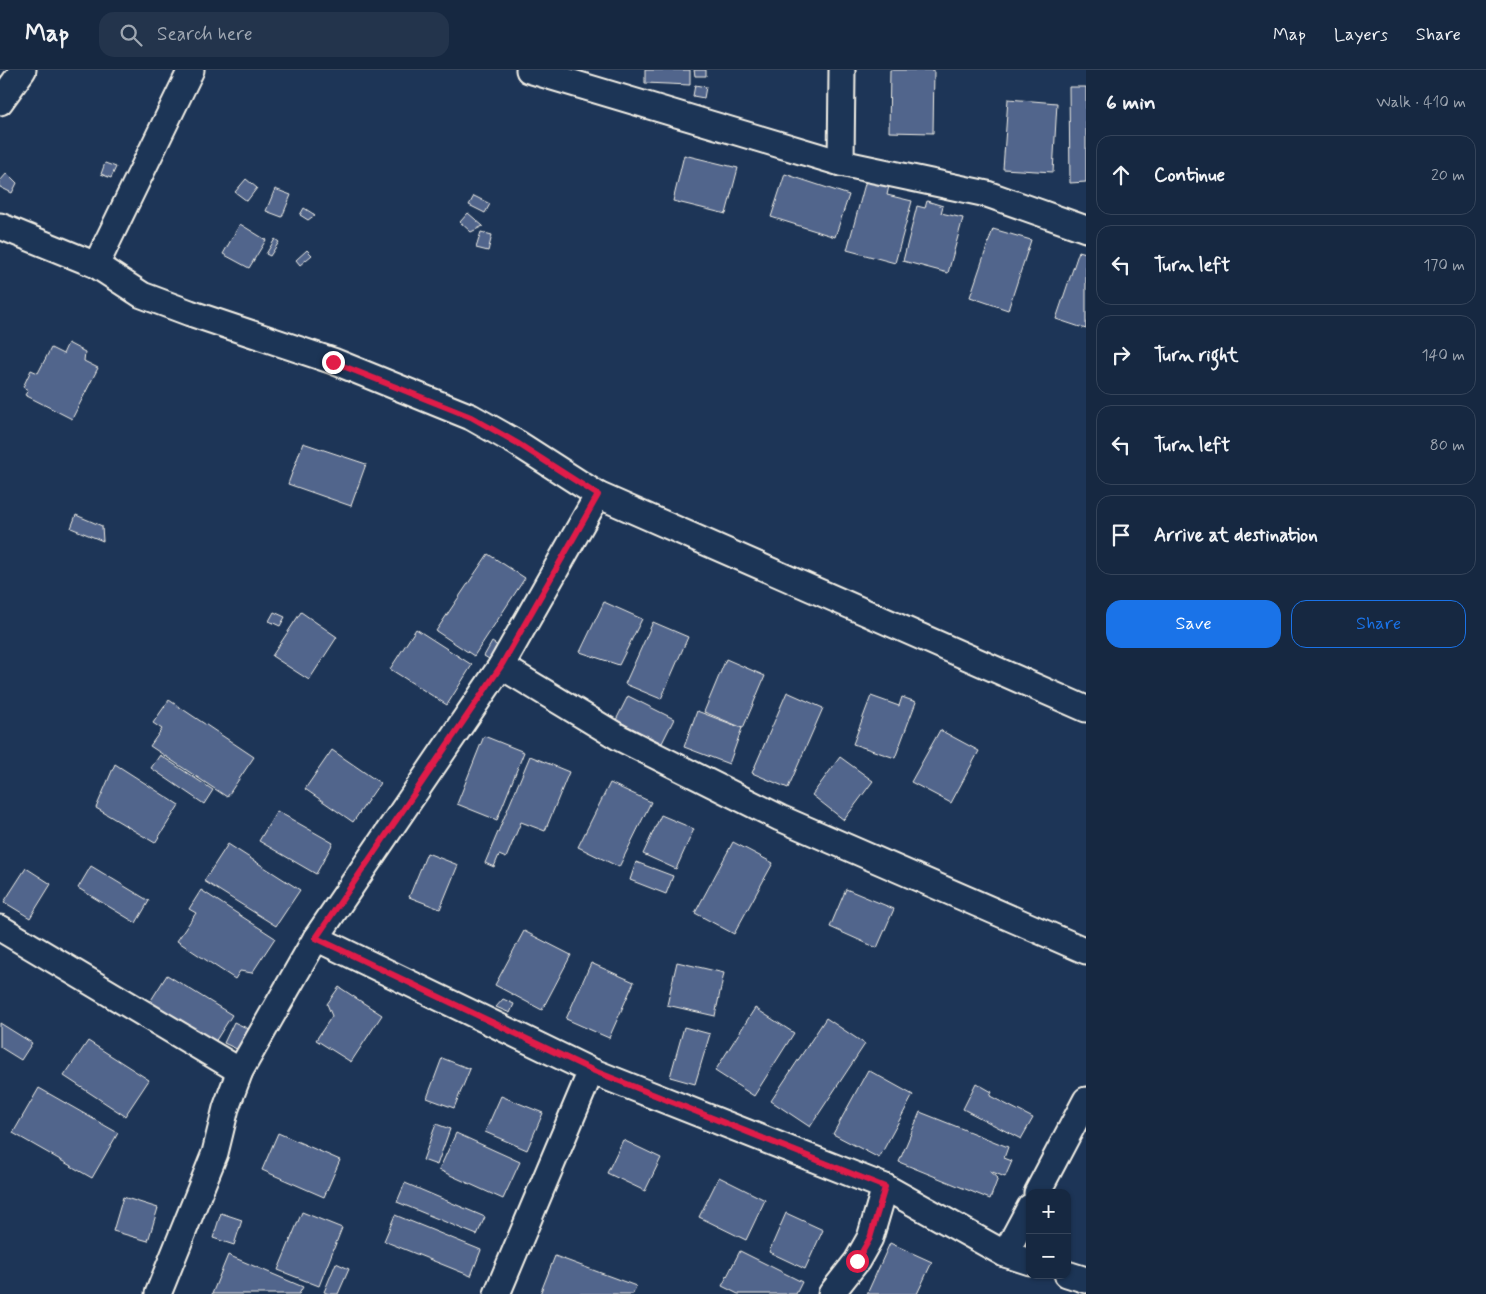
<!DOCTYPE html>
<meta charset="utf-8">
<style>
:root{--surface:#162841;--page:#23344c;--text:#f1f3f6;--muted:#9ea6b1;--line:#35445a;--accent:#1a73e8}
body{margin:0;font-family:Mynerve,sans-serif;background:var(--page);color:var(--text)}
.controls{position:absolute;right:15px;bottom:15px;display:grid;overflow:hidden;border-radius:10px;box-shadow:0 1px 4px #0004}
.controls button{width:45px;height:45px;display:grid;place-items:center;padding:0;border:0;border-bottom:1px solid var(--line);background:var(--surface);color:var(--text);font:25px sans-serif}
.stop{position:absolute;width:15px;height:15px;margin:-11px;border:4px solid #e11d48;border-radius:50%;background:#fff}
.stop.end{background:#e11d48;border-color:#fff;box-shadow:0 1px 5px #0008}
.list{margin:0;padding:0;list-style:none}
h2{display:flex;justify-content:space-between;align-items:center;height:65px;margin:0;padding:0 20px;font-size:21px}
h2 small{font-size:16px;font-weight:400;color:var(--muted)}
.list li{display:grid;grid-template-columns:32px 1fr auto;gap:15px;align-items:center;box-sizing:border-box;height:80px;margin:0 10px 10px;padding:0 10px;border:1px solid var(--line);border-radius:15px}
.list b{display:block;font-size:19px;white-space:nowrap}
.list em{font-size:16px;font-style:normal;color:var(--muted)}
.actions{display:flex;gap:10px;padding:15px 20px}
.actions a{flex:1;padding:11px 0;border:1px solid var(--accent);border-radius:15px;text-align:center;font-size:18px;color:var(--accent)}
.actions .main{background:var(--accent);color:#fff}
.icon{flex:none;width:28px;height:28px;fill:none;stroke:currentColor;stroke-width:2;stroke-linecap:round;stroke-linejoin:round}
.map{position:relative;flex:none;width:1086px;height:1224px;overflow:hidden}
header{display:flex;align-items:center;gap:30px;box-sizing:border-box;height:70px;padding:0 25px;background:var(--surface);border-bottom:1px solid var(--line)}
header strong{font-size:24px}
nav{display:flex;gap:28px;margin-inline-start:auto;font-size:18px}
.search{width:350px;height:45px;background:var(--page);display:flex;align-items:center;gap:12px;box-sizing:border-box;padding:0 18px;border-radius:15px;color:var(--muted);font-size:19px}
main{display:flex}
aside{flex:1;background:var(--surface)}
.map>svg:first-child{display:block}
.building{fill:#51658c;stroke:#f4f1e8}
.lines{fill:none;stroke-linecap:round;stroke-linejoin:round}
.minor-casing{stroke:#f4f1e8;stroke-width:29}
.minor{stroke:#1d3557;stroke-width:25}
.route{stroke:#e11d48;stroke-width:6}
</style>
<header>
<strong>Map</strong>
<div class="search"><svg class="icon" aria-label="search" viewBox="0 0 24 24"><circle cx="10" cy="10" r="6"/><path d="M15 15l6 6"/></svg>Search here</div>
<nav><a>Map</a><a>Layers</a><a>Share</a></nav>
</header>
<main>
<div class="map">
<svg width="1086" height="1224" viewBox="0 0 1086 1224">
<rect width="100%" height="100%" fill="#1d3557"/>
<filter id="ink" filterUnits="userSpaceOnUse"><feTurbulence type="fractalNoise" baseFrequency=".02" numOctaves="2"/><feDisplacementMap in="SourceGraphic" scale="10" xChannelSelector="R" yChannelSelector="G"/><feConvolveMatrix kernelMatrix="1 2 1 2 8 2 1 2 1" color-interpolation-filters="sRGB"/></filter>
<g filter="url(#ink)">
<g class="building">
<polygon points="645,0 690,0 690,15 645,13"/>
<polygon points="694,0 706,0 706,6 695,6"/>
<polygon points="890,0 934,0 933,63 889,62"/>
<polygon points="695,15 706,17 704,28 693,26"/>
<polygon points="1069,17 1086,17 1086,112 1070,113"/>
<polygon points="1008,29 1057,33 1053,102 1003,99"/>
<polygon points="684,85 738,98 726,144 673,131"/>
<polygon points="105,93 116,97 111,108 101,104"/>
<polygon points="7,103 17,113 12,123 0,117 0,111"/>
<polygon points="785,104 849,125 835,167 771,147"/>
<polygon points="246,109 257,118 247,131 235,122"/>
<polygon points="866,110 889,116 887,125 912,131 895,193 847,180"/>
<polygon points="275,119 291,125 282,147 266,141"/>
<polygon points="474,126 490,134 485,143 469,135"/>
<polygon points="927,131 943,136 941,143 963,148 948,203 903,191 917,136 925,138"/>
<polygon points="304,138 315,145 308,150 300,145"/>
<polygon points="468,143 483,156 471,162 460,152"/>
<polygon points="240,154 266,170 249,198 223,184"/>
<polygon points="993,159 1031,170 1008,240 970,227"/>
<polygon points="481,162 492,165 488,181 476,178"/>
<polygon points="275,169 279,172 270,186 266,184"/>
<polygon points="307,180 312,185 300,195 296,190"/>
<polygon points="1079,181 1086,183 1086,259 1056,249"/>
<polygon points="68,273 85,282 84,291 98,298 72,349 25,325 28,320 23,317 31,300 38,303 51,278 63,284"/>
<polygon points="303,373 366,394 351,436 288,414"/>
<polygon points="76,445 102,456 103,471 71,458"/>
<polygon points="488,484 525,508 474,586 436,561"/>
<polygon points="604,532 642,549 619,595 580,582"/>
<polygon points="274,542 285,547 280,556 269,551"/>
<polygon points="301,542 337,567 309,610 272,586"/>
<polygon points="653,552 688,567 661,629 625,614"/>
<polygon points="416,559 472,595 447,635 390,599"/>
<polygon points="492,572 504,580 496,593 484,586"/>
<polygon points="726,589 765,606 743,658 704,642"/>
<polygon points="787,622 823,638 788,718 752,703"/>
<polygon points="628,626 674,649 662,673 616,650"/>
<polygon points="871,626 899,636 902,627 916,632 895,688 853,674"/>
<polygon points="169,630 254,687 227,727 150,676 162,659 153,653"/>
<polygon points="697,641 742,658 729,694 684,677"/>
<polygon points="940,660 979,681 951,733 911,712"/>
<polygon points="484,666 524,682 497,750 457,734"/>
<polygon points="332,680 380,713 353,752 305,719"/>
<polygon points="160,685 213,720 204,734 151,698"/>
<polygon points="530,686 569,702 545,761 521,752 506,788 499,785 494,797 485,793"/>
<polygon points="840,687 873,711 844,750 812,725"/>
<polygon points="115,694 179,735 155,773 96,738"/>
<polygon points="610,713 651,732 619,797 578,777"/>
<polygon points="277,741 333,773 316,804 259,771"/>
<polygon points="661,745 694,759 676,799 643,784"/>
<polygon points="733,772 773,793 734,864 695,843"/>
<polygon points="228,774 300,820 276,856 204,811"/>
<polygon points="427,783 458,795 440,839 409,827"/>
<polygon points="636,792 673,806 666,824 630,810"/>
<polygon points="91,796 149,831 136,853 78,818"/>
<polygon points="26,798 51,814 30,848 4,832"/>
<polygon points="846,819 894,839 877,878 830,857"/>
<polygon points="201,820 275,868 252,903 240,901 235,909 177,871 196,843 189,839"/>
<polygon points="524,861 571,885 542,940 495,915"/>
<polygon points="677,892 724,903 715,946 667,935"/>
<polygon points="591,893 634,912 609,968 566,949"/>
<polygon points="167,905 232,945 213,975 148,935"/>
<polygon points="339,917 382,945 351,992 316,970 332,946 327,934"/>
<polygon points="503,929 514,934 510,943 496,937"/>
<polygon points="755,938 794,963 754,1026 715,1001"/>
<polygon points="826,948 865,974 810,1057 771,1031"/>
<polygon points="234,952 251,960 241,981 224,973"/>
<polygon points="0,953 32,973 21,990 0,977"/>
<polygon points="684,957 710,964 695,1014 670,1007"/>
<polygon points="88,971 149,1010 125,1046 64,1006"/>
<polygon points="442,988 470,999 454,1038 427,1028"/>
<polygon points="868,1000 913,1025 879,1088 833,1064"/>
<polygon points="976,1013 992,1022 990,1026 1033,1048 1021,1069 963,1039"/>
<polygon points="39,1018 118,1063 92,1108 13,1063"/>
<polygon points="501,1026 543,1043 527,1080 485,1062"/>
<polygon points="920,1042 1008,1077 1004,1088 1012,1091 1005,1107 990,1101 998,1108 990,1129 899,1092"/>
<polygon points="436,1054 450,1059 437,1095 423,1090"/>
<polygon points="278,1063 340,1090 324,1127 262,1100"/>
<polygon points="456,1063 520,1092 503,1129 439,1100"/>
<polygon points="623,1070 661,1088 645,1121 607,1103"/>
<polygon points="719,1107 765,1130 746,1170 699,1147"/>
<polygon points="405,1113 485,1147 477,1165 397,1132"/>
<polygon points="123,1127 158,1138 148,1171 113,1161"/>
<polygon points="302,1142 342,1158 319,1216 278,1200"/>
<polygon points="221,1143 242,1150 234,1175 213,1168"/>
<polygon points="786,1143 823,1160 805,1199 769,1182"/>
<polygon points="395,1145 481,1180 471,1206 384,1171"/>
<polygon points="890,1173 932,1192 917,1224 867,1224"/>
<polygon points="740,1181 802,1212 796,1224 738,1224 722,1216"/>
<polygon points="228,1185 303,1217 299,1224 212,1224"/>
<polygon points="555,1186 636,1216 633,1224 540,1224"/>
<polygon points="336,1193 349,1199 338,1224 329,1224 324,1222"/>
</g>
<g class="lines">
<defs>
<g id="minor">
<polyline points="529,0 841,93 987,124 1086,159"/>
<polyline points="0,32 23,0"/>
<polyline points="841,93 842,0"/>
<polyline points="0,156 96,195 142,225 190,243 333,291 471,347 517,373 598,425 1086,639"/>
<polyline points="96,195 191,0"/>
<polyline points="501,596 620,668 780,748 1086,881"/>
<polyline points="0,858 240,1001"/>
<polyline points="316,868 591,1001 885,1117 1005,1184 1030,1192"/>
<polyline points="1037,1123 1086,1030"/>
<polyline points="1005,1184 1030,1137"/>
<polyline points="1067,1204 1086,1210"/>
<polyline points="158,1224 215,1083 226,1038 240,1001 316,868 501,596 598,425"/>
<polyline points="497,1224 591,1001"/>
<polyline points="831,1224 857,1191 870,1168 885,1117"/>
</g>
</defs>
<use href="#minor" class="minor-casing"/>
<use href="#minor" class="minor"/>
</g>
</g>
<g class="lines" filter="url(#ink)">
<polyline class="route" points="333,292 471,347 517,373 598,425 501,596 316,868 592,1000 885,1117 870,1168 857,1191"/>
</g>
</svg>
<div class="controls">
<button>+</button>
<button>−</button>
</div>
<div class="stop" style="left:857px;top:1191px"></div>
<div class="stop end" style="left:333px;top:292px"></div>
</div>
<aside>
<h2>6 min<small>Walk · 410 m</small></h2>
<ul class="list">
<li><svg class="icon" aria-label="ahead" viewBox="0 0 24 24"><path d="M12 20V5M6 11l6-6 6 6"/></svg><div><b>Continue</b></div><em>20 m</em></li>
<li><svg class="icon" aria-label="left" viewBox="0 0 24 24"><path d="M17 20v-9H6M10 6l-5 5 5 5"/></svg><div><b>Turn left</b></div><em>170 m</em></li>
<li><svg class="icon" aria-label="right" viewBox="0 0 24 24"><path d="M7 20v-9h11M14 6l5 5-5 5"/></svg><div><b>Turn right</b></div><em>140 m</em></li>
<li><svg class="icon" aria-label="left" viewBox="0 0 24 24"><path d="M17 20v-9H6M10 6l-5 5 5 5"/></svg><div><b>Turn left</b></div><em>80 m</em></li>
<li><svg class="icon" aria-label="arrive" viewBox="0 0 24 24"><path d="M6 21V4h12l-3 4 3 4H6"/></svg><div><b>Arrive at destination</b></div></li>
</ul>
<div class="actions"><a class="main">Save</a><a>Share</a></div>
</aside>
</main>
